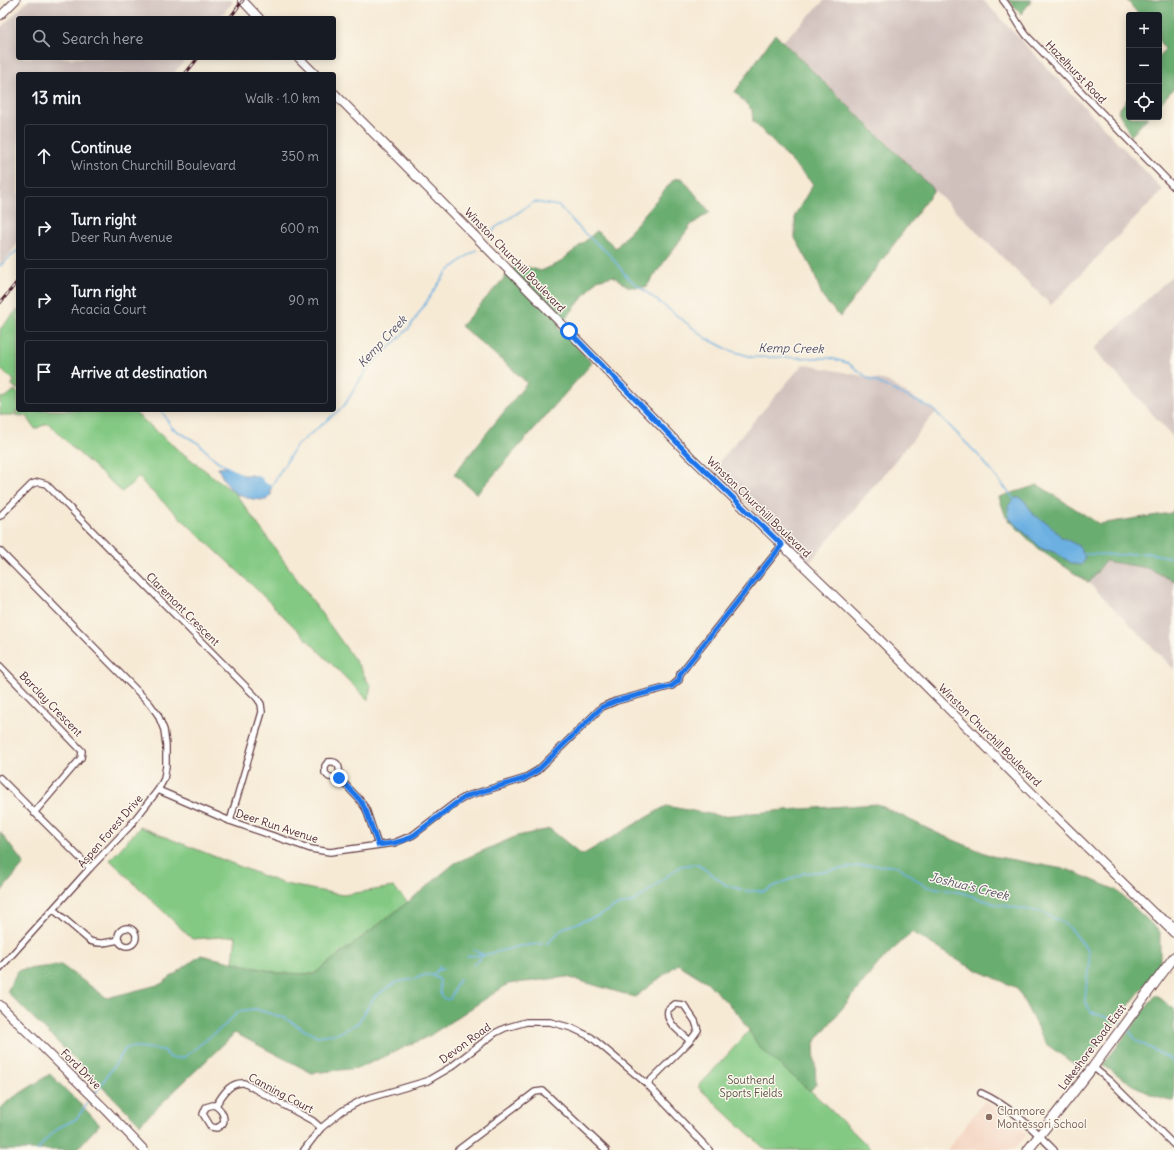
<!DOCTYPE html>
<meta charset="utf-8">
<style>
:root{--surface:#171b24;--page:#242831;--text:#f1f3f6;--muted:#9ea1a6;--line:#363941}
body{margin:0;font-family:Delius,sans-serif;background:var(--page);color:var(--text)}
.controls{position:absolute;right:12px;top:12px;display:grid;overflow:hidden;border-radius:4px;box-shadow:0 2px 10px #0003}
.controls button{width:36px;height:36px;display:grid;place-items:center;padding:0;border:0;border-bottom:1px solid var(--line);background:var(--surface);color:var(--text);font:20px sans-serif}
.stop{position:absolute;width:12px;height:12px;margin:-9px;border:3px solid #1a73e8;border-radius:50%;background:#fff}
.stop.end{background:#1a73e8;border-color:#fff;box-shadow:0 1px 4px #0008}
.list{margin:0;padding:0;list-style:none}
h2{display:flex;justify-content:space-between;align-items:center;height:52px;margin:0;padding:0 16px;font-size:17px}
h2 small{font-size:13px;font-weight:400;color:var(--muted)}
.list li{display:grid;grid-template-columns:26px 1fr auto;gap:12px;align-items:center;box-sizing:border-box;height:64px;margin:0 8px 8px;padding:0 8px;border:1px solid var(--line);border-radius:4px}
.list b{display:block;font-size:15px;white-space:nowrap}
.list p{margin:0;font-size:13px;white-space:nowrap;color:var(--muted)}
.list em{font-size:13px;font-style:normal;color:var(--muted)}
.icon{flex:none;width:22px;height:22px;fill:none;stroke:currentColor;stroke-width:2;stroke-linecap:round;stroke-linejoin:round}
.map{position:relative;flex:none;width:1174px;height:1150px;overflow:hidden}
.search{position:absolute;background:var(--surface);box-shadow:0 2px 10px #0003;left:16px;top:16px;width:320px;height:44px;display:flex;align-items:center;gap:10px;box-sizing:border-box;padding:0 14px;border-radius:4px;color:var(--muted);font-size:15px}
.panel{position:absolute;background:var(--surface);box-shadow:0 2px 10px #0003;left:16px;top:72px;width:320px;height:340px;border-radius:4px}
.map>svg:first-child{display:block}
.built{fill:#f4d3c0}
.industrial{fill:#d0c0bc}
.green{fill:#83c983;stroke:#667457}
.forest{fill:#6aad71;stroke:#5a664e}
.water{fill:#6cb0e2;stroke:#5b6886}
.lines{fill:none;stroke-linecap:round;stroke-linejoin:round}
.stream{stroke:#6cb0e2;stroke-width:1.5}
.minor-casing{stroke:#643d44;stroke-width:8}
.tertiary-casing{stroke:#643d44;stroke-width:9}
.secondary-casing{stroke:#643d44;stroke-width:10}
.primary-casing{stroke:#643d44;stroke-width:11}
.minor{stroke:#fff;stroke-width:5.5}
.tertiary{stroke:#fff;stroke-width:7}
.secondary{stroke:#fff;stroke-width:8}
.primary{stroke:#fff;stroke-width:9}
.rail-casing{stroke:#4a1f2b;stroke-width:3}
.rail{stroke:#fbf7ec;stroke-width:1.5;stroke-dasharray:4.5;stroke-linecap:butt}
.route{stroke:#1a73e8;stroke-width:5}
.education-dot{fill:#8d6e63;stroke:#fbf7ec;stroke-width:1.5}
.labels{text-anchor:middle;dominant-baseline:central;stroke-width:3;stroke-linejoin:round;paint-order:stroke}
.street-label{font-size:11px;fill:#4a1f2b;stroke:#fbf7ec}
.park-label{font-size:11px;fill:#5b5245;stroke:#fbf7ec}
.education-label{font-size:11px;fill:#785e54;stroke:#fbf7ec;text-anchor:start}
.water-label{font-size:12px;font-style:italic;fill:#56526b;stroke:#fbf7ec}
</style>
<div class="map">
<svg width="1174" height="1150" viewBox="0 0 1174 1150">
<rect width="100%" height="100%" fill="#fbf7ec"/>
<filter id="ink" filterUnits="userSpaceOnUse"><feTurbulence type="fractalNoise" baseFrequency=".025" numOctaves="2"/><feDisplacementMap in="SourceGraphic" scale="8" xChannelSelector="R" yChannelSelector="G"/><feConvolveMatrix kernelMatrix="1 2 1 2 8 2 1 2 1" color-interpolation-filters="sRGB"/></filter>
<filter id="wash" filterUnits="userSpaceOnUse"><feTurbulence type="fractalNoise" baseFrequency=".012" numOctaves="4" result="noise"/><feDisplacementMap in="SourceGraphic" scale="16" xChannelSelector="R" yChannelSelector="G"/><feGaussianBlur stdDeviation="0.9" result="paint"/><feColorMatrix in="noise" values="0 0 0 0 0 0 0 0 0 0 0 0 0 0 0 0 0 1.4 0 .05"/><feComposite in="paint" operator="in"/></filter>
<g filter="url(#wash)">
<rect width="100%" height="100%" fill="#f6ead5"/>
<polygon class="built" points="985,1100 1027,1134 1014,1150 947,1150"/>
<g class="industrial">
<polygon points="29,0 231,0 233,2 219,18 18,18 18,58 187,58 173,74 18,74 18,243 0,267 0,28"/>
<polygon points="825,0 983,0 1163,190 1051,305 783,41"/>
<polygon points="1174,274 1174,438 1094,349"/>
<polygon points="803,364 887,381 936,412 809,563 712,470"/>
<polygon points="1105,561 1147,568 1174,581 1174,669 1089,583"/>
</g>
<g class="green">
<polygon points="17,310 18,310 18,390 12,385 14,380 0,369 0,329"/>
<polygon points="15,390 18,393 18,409 13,415 0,415 0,398 6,397"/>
<polygon points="19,410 132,410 177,449 236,494 359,666 368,682 363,677 371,685 368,700 243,576 145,485 139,477 122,492 71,446 48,423 35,429 27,416 15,415"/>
<polygon points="140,827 284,884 343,895 393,887 408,902 314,974 278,973 233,962 236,936 192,939 110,860"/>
<polygon points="749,1031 872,1150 766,1150 698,1087"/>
</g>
<g class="forest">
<polygon points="1008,0 1032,0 1021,14"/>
<polygon points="1127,0 1174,0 1174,88 1159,105 1159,57 1165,49 1159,41 1159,15 1139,15"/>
<polygon points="775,34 934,190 840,317 823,298 812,268 795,238 795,215 813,184 753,121 752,110 735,92"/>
<polygon points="1129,97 1129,117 1148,117 1131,136 1118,111"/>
<polygon points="682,178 710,212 691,225 646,287 629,287 613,276 597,280 558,328 592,363 477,494 454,474 527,383 510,367 461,326 517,264 541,271 559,263 597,231 616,248 674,179"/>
<polygon points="1038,485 1099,524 1171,513 1174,509 1174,581 1147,568 1105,561 1089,583 1037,548 1006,517 999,497"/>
<polygon points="877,804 939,834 992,856 1069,870 1116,890 1160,932 1160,966 1093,1051 1081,1069 1046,1044 1017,988 964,964 912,932 879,963 814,1043 816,1084 810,1091 760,1048 739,1015 707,982 678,964 635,997 567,977 508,984 429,1036 359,1068 312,1073 235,1033 140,1124 7,992 18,970 61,965 107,998 161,984 201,955 278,973 314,974 408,902 455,863 517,836 550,829 582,855 666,806 720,816 786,810"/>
<polygon points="0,832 24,864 0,893"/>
<path d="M1156,995L1174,1009V1101C1154,1101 1120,1076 1103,1065Z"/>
<polygon points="50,1074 100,1124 76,1150 0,1150 0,1109 8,1101"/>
</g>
<g class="water">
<path d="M227,467L243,475H251L261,478L263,482L271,487V495L266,500C239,499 230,494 218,468Z"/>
<polygon points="1018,497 1024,500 1034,515 1049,524 1061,537 1079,546 1085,558 1082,565 1073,564 1054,552 1042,549 1009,518 1008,506 1014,499"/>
</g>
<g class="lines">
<g class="stream">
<polyline points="489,238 495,228 534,202 559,206 583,232 609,254 628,278 706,338 729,350 752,357 830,358 848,363 868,378 933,409 980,457 1014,499"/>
<polyline points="0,266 18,250"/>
<polyline points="161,410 172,428 198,443 216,460 227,467 242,475"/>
<polyline points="256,477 261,478 263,482 271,487 296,446 344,406 367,369 410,327 433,292 446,273 463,259 476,250"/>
<polyline points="1083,554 1118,555 1147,553 1174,558"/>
<polyline points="473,950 484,955"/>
<polyline points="467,956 484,955"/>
<polyline points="473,965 484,955 520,946 548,943 563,928 598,916 618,905 631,903 645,894 663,879 681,866 696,864 709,872 726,885 746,891 764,891 804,873 828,871 865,865 898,866 925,886 963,893 995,904 1041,912 1060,921 1071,929 1088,950 1090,967 1087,977 1085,1001 1091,1012 1122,1023"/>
<polyline points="438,970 443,969"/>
<polyline points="432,975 438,970 440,966"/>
<polyline points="1126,1027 1137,1041 1170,1059 1174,1064"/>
<path d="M94,1095L126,1048L138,1047L163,1050L171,1058H183L225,1025L239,1011L255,1009L285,1018L304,1030L318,1036L339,1033L358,1023L375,996L397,982L415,979L424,975H432L440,980C440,989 438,1001 450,999C454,992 454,985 460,979"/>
<polyline points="38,1150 46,1139 60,1127 76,1119 90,1100"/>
</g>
</g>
</g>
<g filter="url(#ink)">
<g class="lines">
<defs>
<g id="minor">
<path d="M1003,0C1012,11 1018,25 1027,36L1174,187"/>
<polyline points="0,516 32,484 39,482 46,484 257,698 261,704 262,712 230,821"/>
<polyline points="0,551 150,704 158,715 164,730 166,745 166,766 164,779 158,790 129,827 90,868 0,968"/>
<polyline points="0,666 82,751 81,758 34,813"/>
<path d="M328,762C340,760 340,769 339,778L329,777L325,773V766Z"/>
<polyline points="0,778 90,868"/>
<polyline points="339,778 359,799 366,809 378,845"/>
<polyline points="158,790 230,821 311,849 330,852 394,843 413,835 455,803 467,796 523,779 538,770 602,707 616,701 672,686 679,680 680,674 782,545"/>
<path d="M54,910L90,941C100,945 109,942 119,940"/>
<circle cx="127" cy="937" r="9"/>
<polyline points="1093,1067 1111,1082 1174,1145"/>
<path d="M647,1084L690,1041L698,1030L695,1021L684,1005L675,1004L668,1010C665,1023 681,1032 690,1041"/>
<path d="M981,1093C1010,1106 1032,1128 1054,1150"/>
<path d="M213,1105C220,1107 226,1116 223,1124L217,1128L211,1127L203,1114L206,1107Z"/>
<path d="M216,1105C223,1095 229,1082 244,1083L313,1121L321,1128"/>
<polyline points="304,1150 321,1128 342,1111 362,1100 427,1081 451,1067 495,1033 505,1028 526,1022 550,1022 572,1028 591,1037 647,1084 709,1150"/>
<polyline points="458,1150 535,1092 543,1091 606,1150"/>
</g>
<polyline id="tertiary" points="0,16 16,0"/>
<g id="secondary">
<polyline points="242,0 259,18"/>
<polyline points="299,58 315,74"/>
<polyline points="334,93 549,311 690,456 879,639 1054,815 1174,933"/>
<polyline points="0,1005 107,1111 144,1150"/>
</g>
<g id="primary">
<polyline points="1156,915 1174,927"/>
<polyline points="1028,1150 1093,1067 1174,957"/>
</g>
</defs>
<use href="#minor" class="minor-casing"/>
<use href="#tertiary" class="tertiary-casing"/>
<use href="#secondary" class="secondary-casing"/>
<use href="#primary" class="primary-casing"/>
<use href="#minor" class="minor"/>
<use href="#tertiary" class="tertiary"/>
<use href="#secondary" class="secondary"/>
<use href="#primary" class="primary"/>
<defs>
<g id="rail">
<polyline points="230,18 243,0"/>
<polyline points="185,74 198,58"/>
<polyline points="0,303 18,281"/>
</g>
</defs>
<use href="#rail" class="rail-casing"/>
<use href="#rail" class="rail"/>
</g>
</g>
<g class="lines" filter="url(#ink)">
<polyline class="route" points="339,778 359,799 366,810 378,845 394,843 404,840 414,835 456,803 467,796 523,779 538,770 602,707 616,701 672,686 679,680 680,674 782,545 690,456 569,331"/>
</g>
<circle class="education-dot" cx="989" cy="1117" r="4"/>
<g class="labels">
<g class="street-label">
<text transform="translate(1076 72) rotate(46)">Hazelhurst Road</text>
<text transform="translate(515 260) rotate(46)">Winston Churchill Boulevard</text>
<text transform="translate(759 507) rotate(44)">Winston Churchill Boulevard</text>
<text transform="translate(183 609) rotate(45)">Claremont Crescent</text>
<text transform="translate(51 704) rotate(46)">Barclay Crescent</text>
<text transform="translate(990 735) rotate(45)">Winston Churchill Boulevard</text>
<text transform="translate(277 826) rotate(18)">Deer Run Avenue</text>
<text transform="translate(110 831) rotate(-49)">Aspen Forest Drive</text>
<text transform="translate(465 1043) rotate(-36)">Devon Road</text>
<text transform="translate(1092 1047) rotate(-53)">Lakeshore Road East</text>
<text transform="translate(81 1069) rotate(45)">Ford Drive</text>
<text transform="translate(281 1093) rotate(28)">Canning Court</text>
</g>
<g class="park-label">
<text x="751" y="1080">Southend<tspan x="751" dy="13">Sports Fields</tspan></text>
</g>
<g class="education-label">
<text x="997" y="1111">Clanmore<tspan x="997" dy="13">Montessori School</tspan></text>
</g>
<g class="water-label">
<text transform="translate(382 341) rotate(-47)">Kemp Creek</text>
<text transform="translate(791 348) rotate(1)">Kemp Creek</text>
<text transform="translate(969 886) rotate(14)">Joshua's Creek</text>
</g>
</g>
</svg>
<div class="controls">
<button>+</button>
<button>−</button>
<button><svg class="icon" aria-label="locate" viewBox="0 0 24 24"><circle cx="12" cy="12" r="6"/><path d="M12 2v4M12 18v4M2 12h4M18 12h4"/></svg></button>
</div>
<div class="stop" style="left:569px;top:331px"></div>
<div class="stop end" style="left:339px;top:778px"></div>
<div class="search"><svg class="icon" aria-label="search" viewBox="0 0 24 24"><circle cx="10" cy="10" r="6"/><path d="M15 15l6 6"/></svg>Search here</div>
<section class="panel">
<h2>13 min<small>Walk · 1.0 km</small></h2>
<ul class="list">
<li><svg class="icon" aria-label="ahead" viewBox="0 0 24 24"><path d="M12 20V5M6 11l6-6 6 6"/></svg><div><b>Continue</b><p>Winston Churchill Boulevard</p></div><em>350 m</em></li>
<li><svg class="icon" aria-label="right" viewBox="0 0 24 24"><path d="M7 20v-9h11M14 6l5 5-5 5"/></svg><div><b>Turn right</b><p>Deer Run Avenue</p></div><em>600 m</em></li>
<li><svg class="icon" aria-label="right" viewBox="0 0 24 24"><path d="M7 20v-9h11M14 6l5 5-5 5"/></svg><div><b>Turn right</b><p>Acacia Court</p></div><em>90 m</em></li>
<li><svg class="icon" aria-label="arrive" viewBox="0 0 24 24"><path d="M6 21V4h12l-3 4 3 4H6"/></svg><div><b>Arrive at destination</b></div></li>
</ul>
</section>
</div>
